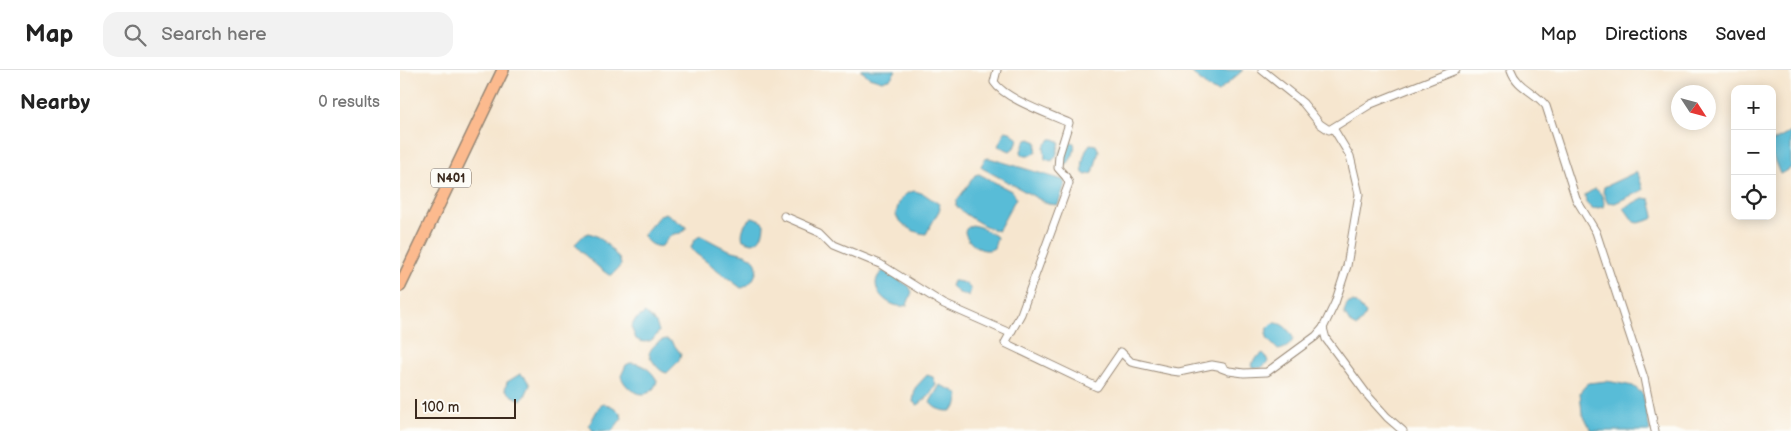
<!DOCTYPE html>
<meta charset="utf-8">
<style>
:root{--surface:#fff;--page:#f2f2f2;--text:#222;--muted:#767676;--line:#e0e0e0}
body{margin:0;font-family:"Balsamiq Sans",sans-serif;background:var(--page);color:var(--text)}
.controls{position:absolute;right:15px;top:15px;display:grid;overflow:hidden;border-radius:10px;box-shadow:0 2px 12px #0003}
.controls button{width:45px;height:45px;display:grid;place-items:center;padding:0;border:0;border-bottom:1px solid var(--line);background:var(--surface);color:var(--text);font:25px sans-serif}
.compass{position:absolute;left:1271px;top:15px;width:45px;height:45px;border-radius:50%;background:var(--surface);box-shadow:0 2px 12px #0003;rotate:126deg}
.scale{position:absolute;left:15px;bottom:12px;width:101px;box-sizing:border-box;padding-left:5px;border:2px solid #3b2a1e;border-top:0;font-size:14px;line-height:18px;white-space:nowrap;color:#3b2a1e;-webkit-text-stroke:4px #fdfcf7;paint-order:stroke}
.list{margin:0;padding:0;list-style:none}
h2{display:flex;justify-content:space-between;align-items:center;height:65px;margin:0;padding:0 20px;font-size:21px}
h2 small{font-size:16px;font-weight:400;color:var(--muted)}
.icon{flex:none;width:28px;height:28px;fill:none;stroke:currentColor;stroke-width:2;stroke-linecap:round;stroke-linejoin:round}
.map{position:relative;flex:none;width:1391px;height:361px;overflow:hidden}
header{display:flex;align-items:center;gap:30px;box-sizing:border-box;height:70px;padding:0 25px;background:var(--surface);border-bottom:1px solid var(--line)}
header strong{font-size:24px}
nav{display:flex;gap:28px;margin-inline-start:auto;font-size:18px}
.search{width:350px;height:45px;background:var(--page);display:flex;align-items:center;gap:12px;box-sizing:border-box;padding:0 18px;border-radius:15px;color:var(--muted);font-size:19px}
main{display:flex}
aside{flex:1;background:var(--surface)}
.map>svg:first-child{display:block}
.water{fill:#58bcd7;stroke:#4a737a}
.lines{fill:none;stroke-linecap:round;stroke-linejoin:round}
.minor-casing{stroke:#988876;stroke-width:9}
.trunk-casing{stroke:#988876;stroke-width:14}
.minor{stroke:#fff;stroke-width:7}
.trunk{stroke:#fcba8e;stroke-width:11}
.labels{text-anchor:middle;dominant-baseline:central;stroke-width:5;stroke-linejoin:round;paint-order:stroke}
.shield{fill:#fdfcf7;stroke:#75695f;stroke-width:1}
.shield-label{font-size:12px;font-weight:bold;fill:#3b2a1e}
</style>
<header>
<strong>Map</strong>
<div class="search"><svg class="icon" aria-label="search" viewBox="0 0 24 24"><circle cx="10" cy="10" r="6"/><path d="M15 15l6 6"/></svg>Search here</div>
<nav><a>Map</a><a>Directions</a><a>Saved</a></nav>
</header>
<main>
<aside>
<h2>Nearby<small>0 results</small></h2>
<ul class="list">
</ul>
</aside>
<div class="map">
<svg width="1391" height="361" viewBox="0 0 1391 361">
<rect width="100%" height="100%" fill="#fdfcf7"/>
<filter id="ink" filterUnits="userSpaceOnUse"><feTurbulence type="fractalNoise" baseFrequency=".02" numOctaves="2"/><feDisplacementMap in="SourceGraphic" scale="10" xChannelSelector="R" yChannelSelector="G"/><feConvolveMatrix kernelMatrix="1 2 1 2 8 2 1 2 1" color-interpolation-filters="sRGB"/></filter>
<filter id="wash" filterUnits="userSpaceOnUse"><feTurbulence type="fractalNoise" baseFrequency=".0096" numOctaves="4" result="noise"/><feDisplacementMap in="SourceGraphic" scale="20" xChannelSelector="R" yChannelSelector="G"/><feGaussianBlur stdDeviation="1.12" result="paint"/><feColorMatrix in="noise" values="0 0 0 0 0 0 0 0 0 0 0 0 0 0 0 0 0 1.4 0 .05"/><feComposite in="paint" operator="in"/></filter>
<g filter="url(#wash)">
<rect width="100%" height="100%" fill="#f6e6cf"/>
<g class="water">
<polygon points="460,0 496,0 491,8 482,11 469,7"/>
<polygon points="789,0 843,0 818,22 808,18"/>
<polygon points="605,61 610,62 618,68 616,76 610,81 598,76"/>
<polygon points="1391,62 1391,98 1380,104 1372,84 1372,72"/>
<polygon points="630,69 637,72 636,82 632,85 622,85 621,81 625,71"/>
<polygon points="651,69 654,69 660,72 656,86 652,91 645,89 644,76"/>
<path d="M669,71L674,73C676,81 672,88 667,94H663L661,83L666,72Z"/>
<path d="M690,74L696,75L699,81L693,103L686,105L683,103C681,95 684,81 690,74Z"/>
<polygon points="589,88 663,110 665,114 658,135 648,134 582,98 581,96 585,89"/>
<polygon points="1236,102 1238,103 1243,120 1215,133 1207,132 1203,122 1204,117"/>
<path d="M579,104L613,122L616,128L598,161C586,158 565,145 556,136V132L575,105Z"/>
<path d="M1194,119C1201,120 1206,132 1203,137L1192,139L1186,133L1185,125Z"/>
<path d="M515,121L524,124L539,134L540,139L526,164C514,163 503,156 496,146C497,134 502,122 515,121Z"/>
<polygon points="1243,128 1250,129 1254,146 1252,149 1239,153 1234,152 1224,138"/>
<path d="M266,143L286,157V159C281,164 280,163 274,164C269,166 265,172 262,176C254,178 246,172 243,165L260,145Z"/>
<path d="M353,147L360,150L364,154C364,162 361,172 352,173L343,170C340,162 345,151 353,147Z"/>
<path d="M572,155L580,157L596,166L597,168L594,178C583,185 567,173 565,162L566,159Z"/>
<path d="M188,163C201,165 213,181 220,190L221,195L212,205H209C201,200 180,182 175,174L183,166Z"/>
<path d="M301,166C312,171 322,178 333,181C340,183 350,184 355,191C361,200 351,217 341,218L295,183L291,178C293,171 295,168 301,166Z"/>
<path d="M483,201L509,216L512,222L507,235C491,242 463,216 483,201Z"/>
<path d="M553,211C560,211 568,213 571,220L568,226L559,223L551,216Z"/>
<polygon points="952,232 956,233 966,243 965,246 957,257 951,254 944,243 947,234"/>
<path d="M245,243L256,253L259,261C254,271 246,275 236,269L231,257L235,250Z"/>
<path d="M873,253C882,252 890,260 893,268C892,275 885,279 878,280L868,270L866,263L868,258Z"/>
<path d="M266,269L272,272L281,284L279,291L267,303C259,302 252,291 249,284C251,277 259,270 266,269Z"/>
<polygon points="863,283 866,286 868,292 861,298 852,297 851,295 855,289"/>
<path d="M230,293C242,293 252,300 257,311C251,333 227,324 221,306L226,295Z"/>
<polygon points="120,304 125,307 130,315 125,326 121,330 111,325 105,319 107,312"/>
<polygon points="527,305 533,307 536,315 528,327 518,335 513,332 515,318"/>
<polygon points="1207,311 1233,316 1243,324 1250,361 1192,361 1182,343 1180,322 1188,313"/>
<path d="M540,315L554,321L559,325L556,337L550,341C542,341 534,339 530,332Z"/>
<path d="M203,334C211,334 220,340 222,348L212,361H193L189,355L199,337Z"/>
</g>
</g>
<g filter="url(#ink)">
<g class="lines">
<defs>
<g id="minor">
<path d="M597,0L594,12C605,29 649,44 669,53L659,85L658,98L666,107L669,113L621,244L605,273L697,317L721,282L731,292L772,301L779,302L812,295L823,297L821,298L829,301L844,303L867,302L916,266L923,258"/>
<polyline points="862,0 903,33 920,54 929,60 971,34 1056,0"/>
<path d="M1111,0C1117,18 1136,22 1146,36L1176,129L1196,162L1244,308L1255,361"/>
<polyline points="933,58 950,86 959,124 947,196 935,233 923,258 926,269 969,327 987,347 1003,361"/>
<polyline points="384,146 421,162 434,175 480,194 544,234 610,263"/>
</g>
<polyline id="trunk" points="0,216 103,0"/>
</defs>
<use href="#minor" class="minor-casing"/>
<use href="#trunk" class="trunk-casing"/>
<use href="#minor" class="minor"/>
<use href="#trunk" class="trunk"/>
</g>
</g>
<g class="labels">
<rect class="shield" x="31" y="98.5" width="40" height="19" rx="4"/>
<g class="shield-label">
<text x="51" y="108">N401</text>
</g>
</g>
</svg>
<div class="controls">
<button>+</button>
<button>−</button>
<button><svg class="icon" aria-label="locate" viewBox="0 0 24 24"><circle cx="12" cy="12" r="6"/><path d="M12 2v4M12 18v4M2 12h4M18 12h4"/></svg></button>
</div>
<svg class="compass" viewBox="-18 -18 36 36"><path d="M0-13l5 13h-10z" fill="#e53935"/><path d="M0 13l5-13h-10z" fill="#767676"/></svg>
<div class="scale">100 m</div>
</div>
</main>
